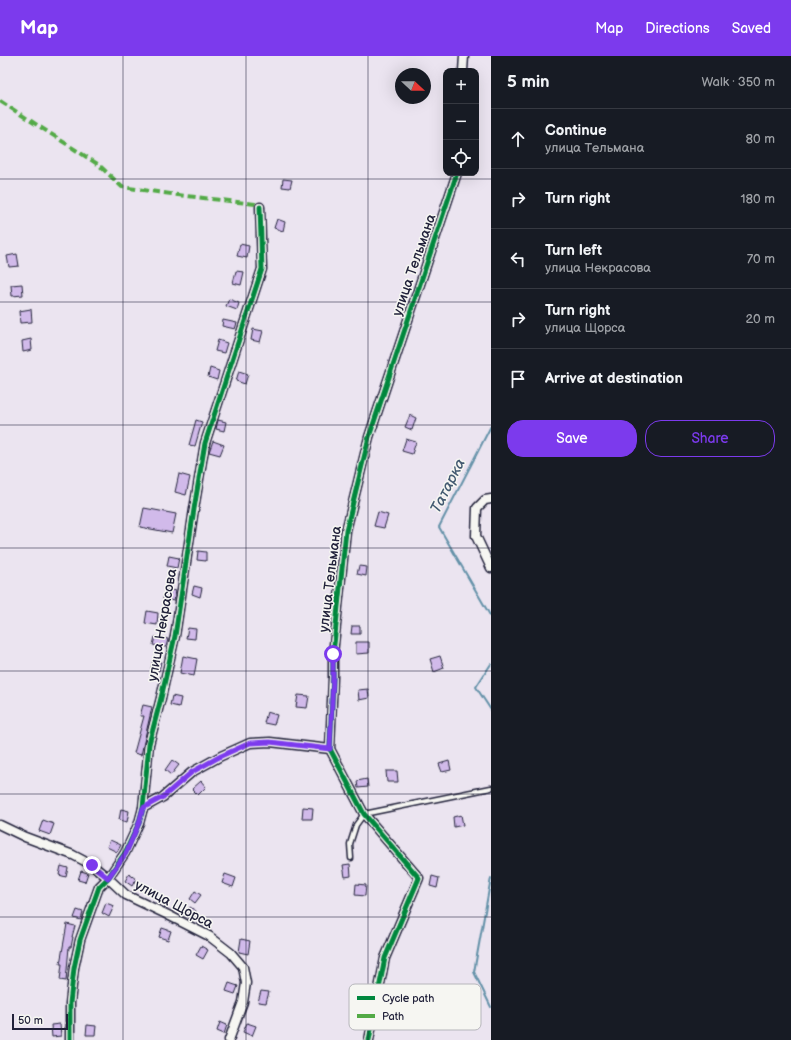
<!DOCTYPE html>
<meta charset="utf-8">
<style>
:root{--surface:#171b24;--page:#242831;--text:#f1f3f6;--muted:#9ea1a6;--line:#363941;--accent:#7c3aed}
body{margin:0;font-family:"Balsamiq Sans",sans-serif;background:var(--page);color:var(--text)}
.controls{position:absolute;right:12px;top:12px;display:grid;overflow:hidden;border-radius:8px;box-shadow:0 4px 16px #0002}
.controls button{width:36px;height:36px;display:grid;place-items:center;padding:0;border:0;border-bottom:1px solid var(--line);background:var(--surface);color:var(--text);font:20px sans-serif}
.compass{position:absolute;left:395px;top:12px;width:36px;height:36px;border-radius:50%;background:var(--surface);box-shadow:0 4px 16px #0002;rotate:112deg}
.scale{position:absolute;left:12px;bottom:10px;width:56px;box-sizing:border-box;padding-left:4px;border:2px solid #22223b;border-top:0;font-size:11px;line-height:14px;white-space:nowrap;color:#22223b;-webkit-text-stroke:3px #f6f6f2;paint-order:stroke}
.stop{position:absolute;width:12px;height:12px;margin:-9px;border:3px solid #7c3aed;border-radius:50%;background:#fff}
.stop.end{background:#7c3aed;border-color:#fff;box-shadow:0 1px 4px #0008}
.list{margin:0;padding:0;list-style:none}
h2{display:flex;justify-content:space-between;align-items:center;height:52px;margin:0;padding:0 16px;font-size:17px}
h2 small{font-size:13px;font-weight:400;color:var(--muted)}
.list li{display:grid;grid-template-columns:26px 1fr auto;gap:12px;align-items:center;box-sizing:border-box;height:60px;padding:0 16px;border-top:1px solid var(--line)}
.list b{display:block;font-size:15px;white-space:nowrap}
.list p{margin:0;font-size:13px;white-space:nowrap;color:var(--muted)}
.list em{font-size:13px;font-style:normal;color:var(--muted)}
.actions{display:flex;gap:8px;padding:12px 16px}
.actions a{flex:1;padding:9px 0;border:1px solid var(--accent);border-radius:16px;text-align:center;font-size:14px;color:var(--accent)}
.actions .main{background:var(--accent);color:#fff}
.icon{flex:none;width:22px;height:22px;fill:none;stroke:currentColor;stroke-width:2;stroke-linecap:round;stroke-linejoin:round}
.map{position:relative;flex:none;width:491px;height:984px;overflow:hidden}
header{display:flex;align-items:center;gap:24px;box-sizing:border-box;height:56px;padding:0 20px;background:var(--accent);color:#fff}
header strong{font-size:19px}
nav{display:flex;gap:22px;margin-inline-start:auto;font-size:14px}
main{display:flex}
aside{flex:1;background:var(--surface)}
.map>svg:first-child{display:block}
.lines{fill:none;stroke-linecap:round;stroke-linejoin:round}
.stream{stroke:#6491a8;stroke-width:2}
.building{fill:#d1baea;stroke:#22223b}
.lane-casing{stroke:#22223b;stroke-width:7}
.street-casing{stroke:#22223b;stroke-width:11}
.lane{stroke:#f6f6f2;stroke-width:4}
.street{stroke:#f6f6f2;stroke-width:8}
.quiet{stroke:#53aa46;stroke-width:4;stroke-dasharray:8 4;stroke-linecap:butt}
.cycleway-casing{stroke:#f6f6f2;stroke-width:8}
.cycleway{stroke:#00873e;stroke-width:5}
.route{stroke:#7c3aed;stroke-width:5}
.grid{fill:none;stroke:#22223b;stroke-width:1;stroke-opacity:0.55}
.labels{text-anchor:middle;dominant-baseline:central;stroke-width:3;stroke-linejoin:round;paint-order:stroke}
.street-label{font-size:14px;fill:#22223b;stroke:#f6f6f2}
.water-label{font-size:15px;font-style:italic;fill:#435a71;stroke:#f6f6f2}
.key{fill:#f6f6f2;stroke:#b6b6bb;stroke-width:1}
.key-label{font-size:11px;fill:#22223b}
</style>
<header>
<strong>Map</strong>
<nav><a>Map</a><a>Directions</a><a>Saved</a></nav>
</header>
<main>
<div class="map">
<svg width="491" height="984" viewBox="0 0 491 984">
<rect width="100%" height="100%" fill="#ebe4f0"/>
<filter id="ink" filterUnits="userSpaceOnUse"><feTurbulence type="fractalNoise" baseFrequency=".025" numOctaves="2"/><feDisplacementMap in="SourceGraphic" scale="8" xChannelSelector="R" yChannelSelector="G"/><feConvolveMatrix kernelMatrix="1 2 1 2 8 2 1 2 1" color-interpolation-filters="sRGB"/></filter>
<g filter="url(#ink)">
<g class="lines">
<g class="stream">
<polyline points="491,370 439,471 491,561"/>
<polyline points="491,608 476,631 491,654"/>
<polyline points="491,822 474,916 491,951"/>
</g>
</g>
<g class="building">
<polygon points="283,123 292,124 290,132 282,131"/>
<polygon points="277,163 285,166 283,175 274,172"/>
<polygon points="240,188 249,190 247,202 237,200"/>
<polygon points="17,198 19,210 9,211 7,200"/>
<polygon points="236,215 244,216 241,229 233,227"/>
<polygon points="22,228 23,239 12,240 11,229"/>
<polygon points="229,243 239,247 237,254 226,250"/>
<polygon points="31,253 32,266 20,267 19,255"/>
<polygon points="223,264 237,267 235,273 222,270"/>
<polygon points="253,273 263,275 260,286 251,284"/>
<polygon points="31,283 32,294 23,296 22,285"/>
<polygon points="218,284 227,287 224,297 215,295"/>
<polygon points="210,312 219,315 217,324 208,321"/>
<polygon points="239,315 248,318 245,328 236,325"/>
<polygon points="410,359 416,362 412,374 405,371"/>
<polygon points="196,364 202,366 195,390 189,389"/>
<polygon points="218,364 226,366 224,375 216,373"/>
<polygon points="406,383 416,386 412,398 402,395"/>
<polygon points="213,385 224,389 220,399 209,396"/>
<polygon points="179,418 190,421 186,439 175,436"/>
<polygon points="144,452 176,458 172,477 140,471"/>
<polygon points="378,456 388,459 384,472 374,470"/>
<polygon points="198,495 206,496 206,505 197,504"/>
<polygon points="169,500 179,502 177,512 167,510"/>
<polygon points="359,510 367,511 366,520 357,518"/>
<polygon points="194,530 202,532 200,541 192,538"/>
<polygon points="165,533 176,535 174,545 163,543"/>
<polygon points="147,555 158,557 157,569 145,567"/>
<polygon points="352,570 360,570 360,578 351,578"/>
<polygon points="188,572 196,573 195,583 186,582"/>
<polygon points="155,581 168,583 166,591 153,589"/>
<polygon points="356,586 369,586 369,597 356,598"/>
<polygon points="183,600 197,603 194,620 180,617"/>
<polygon points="440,600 444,612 434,616 430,603"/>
<polygon points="153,604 161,606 159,615 151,613"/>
<polygon points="368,633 369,642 359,644 358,634"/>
<polygon points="298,639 309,640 307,652 296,651"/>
<polygon points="172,640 181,642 179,651 170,649"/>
<polygon points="143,649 152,651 141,699 134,697 144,660 140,660"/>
<polygon points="267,656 277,659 274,669 264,667"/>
<polygon points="172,704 179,709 171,719 165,714"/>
<polygon points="449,705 451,714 442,716 439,708"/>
<polygon points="386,715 397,715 398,726 387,726"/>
<polygon points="367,723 368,731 358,732 357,725"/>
<polygon points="201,725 206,731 198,739 192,733"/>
<polygon points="303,751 313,752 312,763 302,763"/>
<polygon points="121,753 129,755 127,766 119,764"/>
<polygon points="461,759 463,769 454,771 453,761"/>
<polygon points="43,764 54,768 50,779 39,775"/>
<polygon points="110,784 121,789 117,796 107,791"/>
<polygon points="350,808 351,820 345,821 343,809"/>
<polygon points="61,810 68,812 66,821 59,819"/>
<polygon points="81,815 88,817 85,826 78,824"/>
<polygon points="129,818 136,823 132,830 125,825"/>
<polygon points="225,818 236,822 233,831 222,827"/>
<polygon points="432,820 439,822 437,832 430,830"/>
<polygon points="356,828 366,829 365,840 355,839"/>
<polygon points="195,835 201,839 195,847 190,843"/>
<polygon points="106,847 114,850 109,861 102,857"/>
<polygon points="190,851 196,855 190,863 184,859"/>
<polygon points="77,854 83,856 81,864 74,862"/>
<polygon points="67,868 75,870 72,881 73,881 71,891 69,891 66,925 60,924 62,908 60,908"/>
<polygon points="162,872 171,875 168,884 159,881"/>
<polygon points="241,883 250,885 248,898 239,896"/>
<polygon points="201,890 208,894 203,903 196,899"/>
<polygon points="229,927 238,930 235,938 226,935"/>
<polygon points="261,935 269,936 266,947 258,946"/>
<polygon points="220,966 227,969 224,978 217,975"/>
<polygon points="247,967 256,970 252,980 243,976"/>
<polygon points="60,968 61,980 52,981 51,969"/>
<polygon points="87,969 96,970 95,979 86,979"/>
</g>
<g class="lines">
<defs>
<polyline id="lane" points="351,802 350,788 356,769 364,758 491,732"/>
<g id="street">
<polyline points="463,15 464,0"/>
<polyline points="491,443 485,444 477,452 476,480 491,512"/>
<polyline points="143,752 163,741 192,716 221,700 250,687 270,686 330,693"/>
<polyline points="0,769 25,781 73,799 92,809 108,822 126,839 166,858 209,880 231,897 243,911 246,927 243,946 229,984"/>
<polyline points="70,984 70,947 74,912 80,884 99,831 108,822 125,797 139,767 143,752 149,688 161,642 175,580 194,453 205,387 262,213 260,151"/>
<polyline points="369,984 385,902 419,822 364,758 330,693 333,621 333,598 346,475 369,381 457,117"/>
</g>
</defs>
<use href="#lane" class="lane-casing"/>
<use href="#street" class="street-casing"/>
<use href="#lane" class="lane"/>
<use href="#street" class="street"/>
<polyline class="quiet" points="0,45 99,109 122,131 178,139 255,148 260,151"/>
<defs>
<g id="cycleway">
<polyline points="70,984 70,947 74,912 80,884 99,831 108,822 125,797 139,767 143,752 149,688 161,642 175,580 194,453 205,387 262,213 260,151"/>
<polyline points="369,984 385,902 419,822 364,758 330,693 333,621 333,598 346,475 369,381 457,117"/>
</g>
</defs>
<use href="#cycleway" class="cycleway-casing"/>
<use href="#cycleway" class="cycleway"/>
</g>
</g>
<g class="lines" filter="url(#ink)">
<polyline class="route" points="92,809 108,822 126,797 139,767 143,752 163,741 192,716 221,700 250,687 270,686 330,693 333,621 333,598"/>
</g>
<path class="grid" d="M123,0V984M246,0V984M368,0V984M0,123H491M0,246H491M0,369H491M0,492H491M0,615H491M0,738H491M0,861H491"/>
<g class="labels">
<g class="street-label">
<text transform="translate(414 209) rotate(-71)">улица Тельмана</text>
<text transform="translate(330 523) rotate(-83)">улица Тельмана</text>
<text transform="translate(162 569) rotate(-80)">улица Некрасова</text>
<text transform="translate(174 848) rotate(28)">улица Щорса</text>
</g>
<g class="water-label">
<text transform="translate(448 430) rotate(-63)">Татарка</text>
</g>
</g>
<rect x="349" y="928" width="132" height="46" rx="6" class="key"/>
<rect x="357" y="940" width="18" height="4" fill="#00873e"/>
<rect x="357" y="958" width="18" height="4" fill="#53aa46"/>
<g class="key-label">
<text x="382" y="946">Cycle path</text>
<text x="382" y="964">Path</text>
</g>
</svg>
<div class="controls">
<button>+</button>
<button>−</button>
<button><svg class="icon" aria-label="locate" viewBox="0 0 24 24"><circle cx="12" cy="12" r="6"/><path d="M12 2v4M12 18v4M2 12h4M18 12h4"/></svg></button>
</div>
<svg class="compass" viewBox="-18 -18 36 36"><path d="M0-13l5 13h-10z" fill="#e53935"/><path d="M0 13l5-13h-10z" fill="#9ea1a6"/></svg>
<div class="scale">50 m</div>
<div class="stop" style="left:333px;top:598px"></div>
<div class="stop end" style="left:92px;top:809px"></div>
</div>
<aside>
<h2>5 min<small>Walk · 350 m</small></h2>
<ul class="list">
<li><svg class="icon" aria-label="ahead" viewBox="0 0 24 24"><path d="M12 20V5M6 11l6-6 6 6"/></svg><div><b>Continue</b><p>улица Тельмана</p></div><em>80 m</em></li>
<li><svg class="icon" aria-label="right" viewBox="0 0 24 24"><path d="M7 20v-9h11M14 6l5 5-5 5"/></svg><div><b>Turn right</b></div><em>180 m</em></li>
<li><svg class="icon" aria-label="left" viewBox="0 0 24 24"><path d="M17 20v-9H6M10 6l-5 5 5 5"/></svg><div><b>Turn left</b><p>улица Некрасова</p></div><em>70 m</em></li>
<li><svg class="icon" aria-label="right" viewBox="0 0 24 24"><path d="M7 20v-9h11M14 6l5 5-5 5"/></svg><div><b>Turn right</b><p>улица Щорса</p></div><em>20 m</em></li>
<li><svg class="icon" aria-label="arrive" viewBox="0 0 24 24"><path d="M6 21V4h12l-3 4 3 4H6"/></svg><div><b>Arrive at destination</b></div></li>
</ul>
<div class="actions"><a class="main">Save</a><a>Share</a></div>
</aside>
</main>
